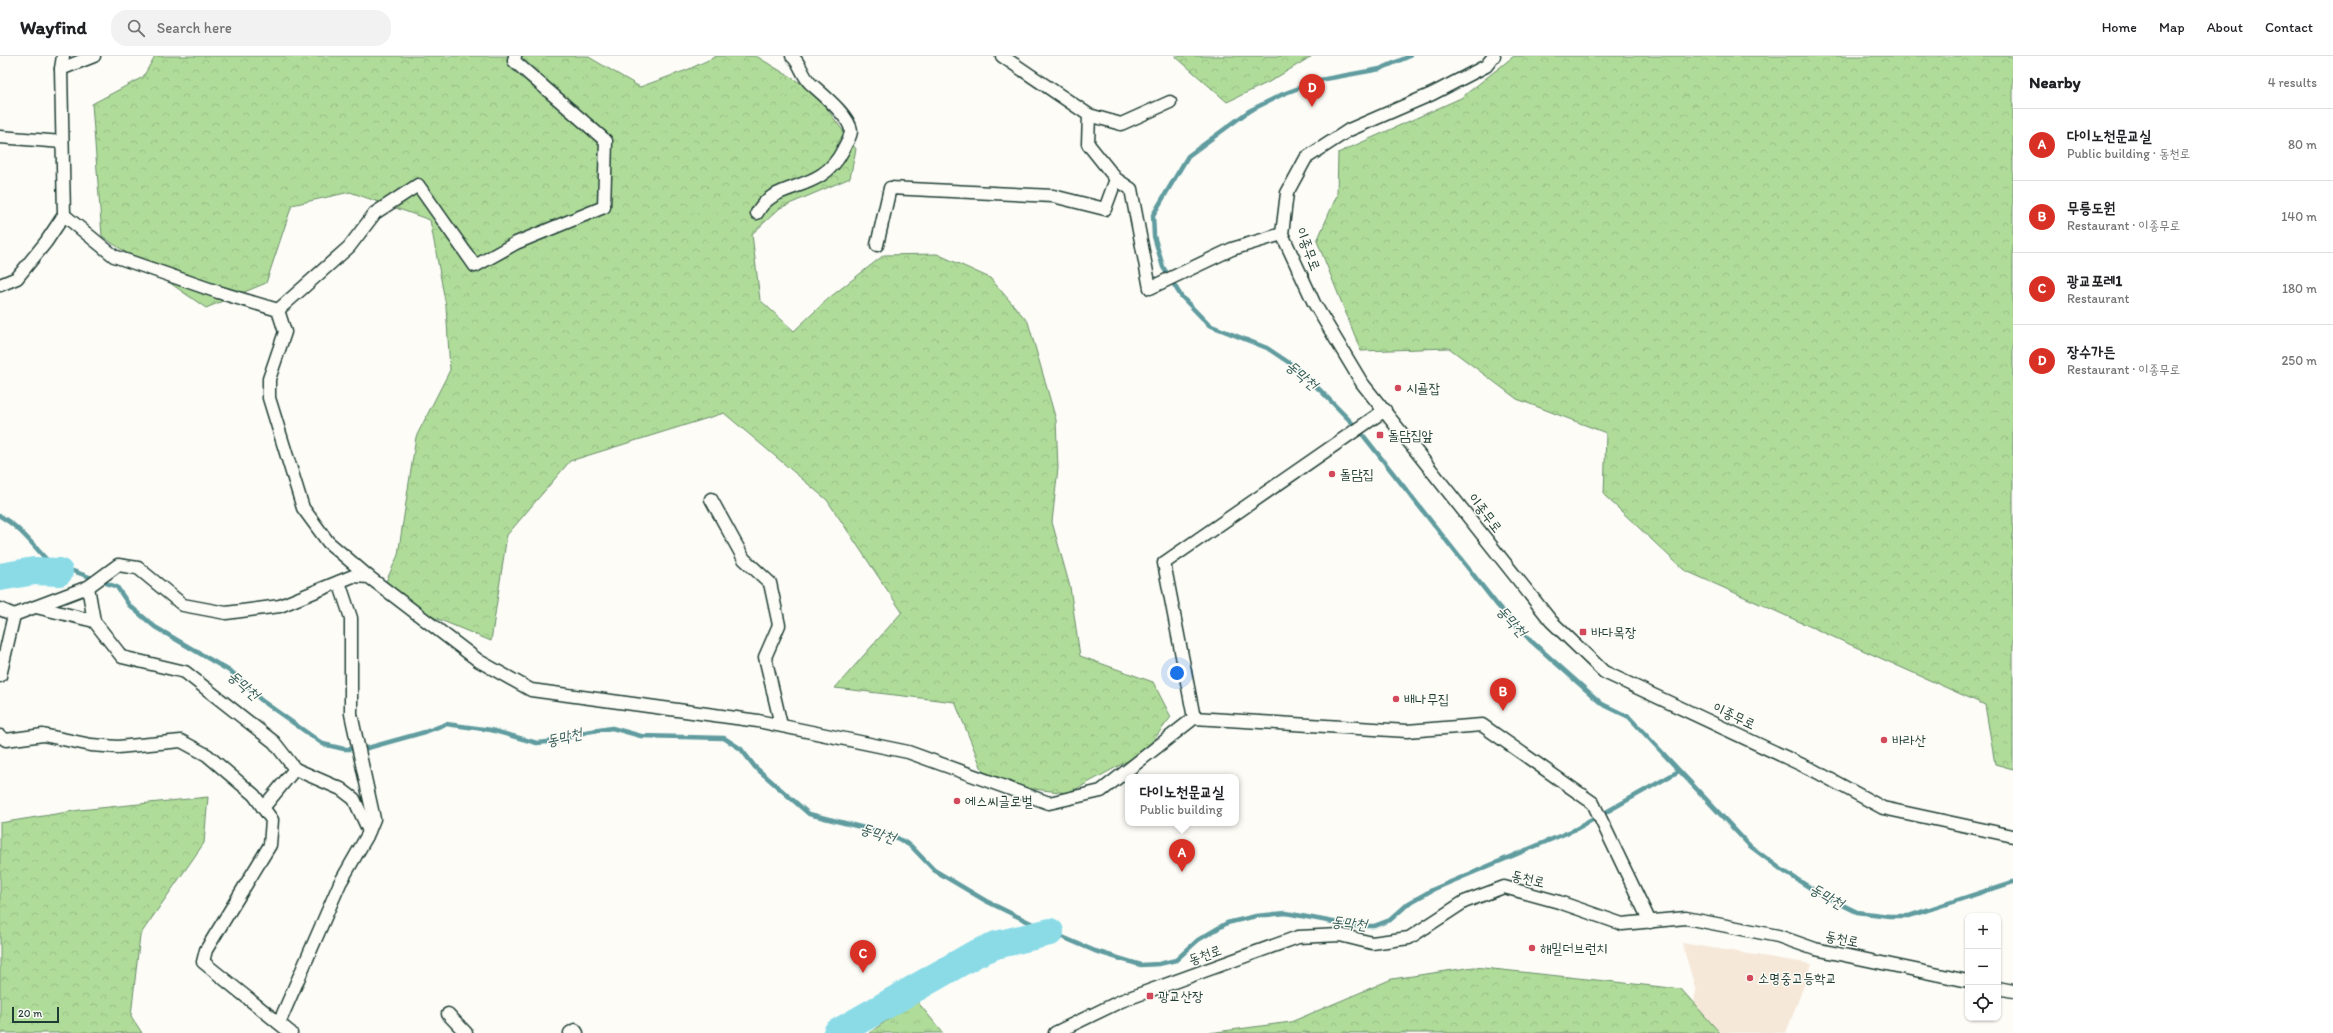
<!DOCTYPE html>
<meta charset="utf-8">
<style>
:root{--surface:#fff;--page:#f2f2f2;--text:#202124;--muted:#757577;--line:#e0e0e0;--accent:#d93025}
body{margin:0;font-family:Itim,"Poor Story",sans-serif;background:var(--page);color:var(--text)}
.controls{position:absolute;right:12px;bottom:12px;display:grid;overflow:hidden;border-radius:8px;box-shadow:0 1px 3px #0004}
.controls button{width:36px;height:36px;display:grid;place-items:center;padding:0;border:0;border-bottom:1px solid var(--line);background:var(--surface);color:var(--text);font:20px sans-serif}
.scale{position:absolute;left:12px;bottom:10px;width:47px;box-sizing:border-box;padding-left:4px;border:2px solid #1f3d34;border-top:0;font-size:11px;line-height:14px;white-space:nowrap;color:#1f3d34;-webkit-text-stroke:3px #fdfcf7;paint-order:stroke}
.you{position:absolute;left:1177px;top:617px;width:14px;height:14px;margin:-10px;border:3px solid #fff;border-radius:50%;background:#1a73e8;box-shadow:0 0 0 6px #1a73e833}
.badge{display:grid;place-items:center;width:26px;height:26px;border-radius:50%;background:var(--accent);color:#fff;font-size:13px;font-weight:700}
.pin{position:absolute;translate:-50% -33px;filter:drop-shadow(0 1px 2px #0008)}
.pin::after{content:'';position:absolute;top:21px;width:14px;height:12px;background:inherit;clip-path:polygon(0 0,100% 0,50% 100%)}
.popup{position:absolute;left:1125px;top:718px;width:114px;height:52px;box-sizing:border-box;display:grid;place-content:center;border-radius:8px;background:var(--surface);filter:drop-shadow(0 1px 3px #0005);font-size:13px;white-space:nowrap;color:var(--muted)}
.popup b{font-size:15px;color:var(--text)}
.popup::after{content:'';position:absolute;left:50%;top:100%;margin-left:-8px;border:8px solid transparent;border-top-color:var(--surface)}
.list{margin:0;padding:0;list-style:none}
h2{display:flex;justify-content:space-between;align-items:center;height:52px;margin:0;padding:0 16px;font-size:17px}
h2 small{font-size:13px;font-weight:400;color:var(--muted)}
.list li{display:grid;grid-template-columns:26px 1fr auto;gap:12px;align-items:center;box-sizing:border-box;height:72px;padding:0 16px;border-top:1px solid var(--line)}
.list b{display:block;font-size:15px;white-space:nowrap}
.list p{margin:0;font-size:13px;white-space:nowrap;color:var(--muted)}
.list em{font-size:13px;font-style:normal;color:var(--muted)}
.icon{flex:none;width:22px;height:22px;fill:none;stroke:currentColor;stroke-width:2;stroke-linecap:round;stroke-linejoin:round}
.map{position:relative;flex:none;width:2013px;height:977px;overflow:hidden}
header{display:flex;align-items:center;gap:24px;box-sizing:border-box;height:56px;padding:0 20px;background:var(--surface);border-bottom:1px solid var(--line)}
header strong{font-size:19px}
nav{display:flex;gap:22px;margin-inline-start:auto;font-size:14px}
.search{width:280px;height:36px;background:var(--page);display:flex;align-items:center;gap:10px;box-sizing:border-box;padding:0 14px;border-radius:16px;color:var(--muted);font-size:15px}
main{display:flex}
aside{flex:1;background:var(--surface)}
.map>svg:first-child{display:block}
.built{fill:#f5e8d9}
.forest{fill:url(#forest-crowns);stroke:#688c67}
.park{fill:url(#park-tufts);stroke:#688c67}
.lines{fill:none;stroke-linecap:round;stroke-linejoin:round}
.stream{stroke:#609c9f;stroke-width:4.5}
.river{stroke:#8bdbe7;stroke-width:28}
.minor-casing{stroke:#1f3d34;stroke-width:15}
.minor{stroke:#fdfcf7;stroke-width:12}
.poi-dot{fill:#d1495b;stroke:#fdfcf7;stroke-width:1.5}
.labels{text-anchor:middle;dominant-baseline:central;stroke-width:3;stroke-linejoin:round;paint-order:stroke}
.street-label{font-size:14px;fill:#1f3d34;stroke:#fdfcf7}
.poi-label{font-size:14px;fill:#1f3d34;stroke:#fdfcf7;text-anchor:start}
.water-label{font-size:15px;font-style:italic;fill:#355d58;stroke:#fdfcf7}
</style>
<header>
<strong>Wayfind</strong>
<div class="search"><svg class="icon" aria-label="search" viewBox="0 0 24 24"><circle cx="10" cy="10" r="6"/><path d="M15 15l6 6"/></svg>Search here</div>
<nav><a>Home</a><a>Map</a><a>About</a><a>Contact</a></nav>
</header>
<main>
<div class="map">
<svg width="2013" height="977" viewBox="0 0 2013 977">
<defs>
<pattern id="forest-crowns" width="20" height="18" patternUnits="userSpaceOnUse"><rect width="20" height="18" fill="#b0dc9a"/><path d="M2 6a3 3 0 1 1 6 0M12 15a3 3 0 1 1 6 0" fill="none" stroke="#97be85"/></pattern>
<pattern id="park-tufts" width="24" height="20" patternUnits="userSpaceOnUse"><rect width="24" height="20" fill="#b0dc9a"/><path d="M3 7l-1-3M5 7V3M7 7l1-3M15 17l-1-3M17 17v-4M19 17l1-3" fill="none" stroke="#97be85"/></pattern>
</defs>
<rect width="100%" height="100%" fill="#fdfcf7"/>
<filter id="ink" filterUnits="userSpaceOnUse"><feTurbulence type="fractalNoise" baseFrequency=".025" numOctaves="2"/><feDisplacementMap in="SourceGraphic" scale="8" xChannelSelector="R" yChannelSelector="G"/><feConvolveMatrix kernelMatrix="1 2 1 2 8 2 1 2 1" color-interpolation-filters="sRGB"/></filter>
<g filter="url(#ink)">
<polygon class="built" points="1682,887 1812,908 1786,977 1689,977 1696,935"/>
<g class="forest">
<polygon points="155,0 587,0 640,31 687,14 717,0 756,0 815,36 856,93 850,122 780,152 752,178 760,244 794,275 829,242 884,199 937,198 990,222 1028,266 1056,364 1058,412 1052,466 1070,531 1080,600 1153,626 1171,661 1144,696 1069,737 988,728 955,646 835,632 902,556 827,444 724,357 570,405 507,479 491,585 380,539 398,499 416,381 450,314 446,250 430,164 350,136 292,149 266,227 206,252 102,180 92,48 143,21"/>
<polygon points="1175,0 1312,0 1269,26 1227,46"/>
<polygon points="1514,0 2013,0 2013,713 1995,708 1985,649 1684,514 1604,439 1606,377 1517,343 1449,292 1361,295 1317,185 1337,139 1338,97 1461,42"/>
<polygon points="208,741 204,787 140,879 131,960 142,977 0,977 0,767 80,754"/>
<polygon points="1474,911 1681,933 1720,977 1209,977 1291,966 1392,923"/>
</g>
<polygon class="park" points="916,944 943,977 869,977"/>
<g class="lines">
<g class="stream">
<polyline points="1410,0 1380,13 1320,24 1283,38 1249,55 1188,100 1153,159 1154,180 1163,211 1181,240 1209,269 1267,292 1294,310 1321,335 1359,374 1498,550 1530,584 1602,648 1629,661 1750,790 1782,814 1820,838 1857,856 1889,860 1909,860 2013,826"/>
<path d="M0,460C25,474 38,497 59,516L73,515L117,531L129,549L155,571L233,617L261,644L323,688L344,693H364L425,676L446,668L491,674L537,687L557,685L586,676L612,672L641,680L724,682L741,693L755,711L809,758L892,779L911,790L934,814L986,845L1039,871L1095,895L1141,909L1159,908L1176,904L1198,884L1227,867L1256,860L1286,857L1354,870H1374L1390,864L1409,847L1434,833L1576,773L1679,715"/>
</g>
<g class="river">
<polyline points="0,521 34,515 59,516"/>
<polyline points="837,977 975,898 996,889 1050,876"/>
</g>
<defs>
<g id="minor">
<polyline points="1494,0 1486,10 1432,38 1349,74 1306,102 1287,137 1282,178 1314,247 1362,327 1551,565 1604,616 1815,715 1883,752 2013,780"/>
<polyline points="61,13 63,0"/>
<polyline points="1089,59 1121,68 1170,46"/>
<polyline points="0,81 62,86"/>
<polyline points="1116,123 1131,133 1150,232 1232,193 1282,178"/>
<path d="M757,157C774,123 821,139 843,94C845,89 851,81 851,75C850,60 821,37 810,27C802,19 801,8 792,0"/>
<polyline points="64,159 114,200 218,236 278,254 285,276 269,323 269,342 303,452 328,486 369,521"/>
<polyline points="877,189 890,132 1053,140 1105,153 1116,123 1088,88 1089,59 1002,0"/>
<polyline points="0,229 17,222 46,186 64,159 61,13 94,0"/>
<polyline points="278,254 349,191 375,157 418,129 475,210 516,187 604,151 606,85 514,5 515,0"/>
<polyline points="711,443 744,503 770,527 779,569 765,601 781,669"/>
<polyline points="88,531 94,565"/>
<polyline points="36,551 94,565 122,601 185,616 274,686 295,713 263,752"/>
<polyline points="0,553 14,559 0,620"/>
<polyline points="14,559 88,531 118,509 138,512 183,549 226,557 280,550 353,520 369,521 479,605 531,634 758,665 908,696 1049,747 1101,735 1194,662 1407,675 1482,669 1593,747 1650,866"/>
<polyline points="1194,662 1164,507 1385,354"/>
<polyline points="0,680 6,684 43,679 91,689 118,691 181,685 207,699 254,739 272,764 270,789 206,894 203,906 291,977"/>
<polyline points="295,713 341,733 354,743 369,775"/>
<polyline points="1998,932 2013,935"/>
<polyline points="448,958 466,977"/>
<polyline points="279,967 340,827 367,780 374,763 351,658 351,562 339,526"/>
<polyline points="570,977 575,974 577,977"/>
<polyline points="1055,977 1121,945 1298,881 1340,879 1372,887 1409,882 1464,846 1504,831 1559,846 1622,868 1686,862 1778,880 1815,893 1968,925"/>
</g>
</defs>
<use href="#minor" class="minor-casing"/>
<use href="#minor" class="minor"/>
</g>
</g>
<g class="poi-dot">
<circle cx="1398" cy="332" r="4"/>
<rect x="1376" y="375" width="8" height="8" rx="2"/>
<circle cx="1332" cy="418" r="4"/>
<rect x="1579" y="572" width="8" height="8" rx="2"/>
<circle cx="1396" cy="643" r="4"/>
<circle cx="1884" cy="684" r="4"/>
<circle cx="957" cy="745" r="4"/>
<circle cx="1532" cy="892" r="4"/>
<circle cx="1750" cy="922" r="4"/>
<rect x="1146" y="936" width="8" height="8" rx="2"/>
</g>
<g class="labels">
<g class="street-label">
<text transform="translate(1308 193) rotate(69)">이종무로</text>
<text transform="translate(1485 457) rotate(52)">이종무로</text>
<text transform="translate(1734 660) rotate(25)">이종무로</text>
<text transform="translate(1528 823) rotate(13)">동천로</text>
<text transform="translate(1842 883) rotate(12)">동천로</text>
<text transform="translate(1205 899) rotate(-19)">동천로</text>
</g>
<g class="poi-label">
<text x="1406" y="332">시골잡</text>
<text x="1388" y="379">돌담집앞</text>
<text x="1340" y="418">돌담집</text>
<text x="1591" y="576">바다목장</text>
<text x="1404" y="643">배나무집</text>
<text x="1892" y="684">바라산</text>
<text x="965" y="745">에스씨글로벌</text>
<text x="1540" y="892">해밀더브런치</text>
<text x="1758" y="922">소명중고등학교</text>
<text x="1158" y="940">광교산장</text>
</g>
<g class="water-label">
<text transform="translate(1302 319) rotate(40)">동막천</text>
<text transform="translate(1512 565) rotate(48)">동막천</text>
<text transform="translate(244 629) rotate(41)">동막천</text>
<text transform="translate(564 681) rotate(-13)">동막천</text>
<text transform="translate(878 777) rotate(18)">동막천</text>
<text transform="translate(1827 840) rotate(29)">동막천</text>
<text transform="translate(1349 867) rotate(6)">동막천</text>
</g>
</g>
</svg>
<div class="controls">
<button>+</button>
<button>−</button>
<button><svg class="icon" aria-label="locate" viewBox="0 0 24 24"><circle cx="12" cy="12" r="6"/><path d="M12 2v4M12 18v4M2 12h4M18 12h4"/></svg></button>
</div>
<div class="scale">20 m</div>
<div class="you"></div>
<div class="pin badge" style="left:1182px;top:816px">A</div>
<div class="popup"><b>다이노천문교실</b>Public building</div>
<div class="pin badge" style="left:1503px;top:655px">B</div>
<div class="pin badge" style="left:863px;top:917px">C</div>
<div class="pin badge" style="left:1312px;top:51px">D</div>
</div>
<aside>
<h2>Nearby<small>4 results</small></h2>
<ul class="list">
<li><span class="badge">A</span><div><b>다이노천문교실</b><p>Public building · 동천로</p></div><em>80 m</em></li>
<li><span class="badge">B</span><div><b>무릉도원</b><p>Restaurant · 이종무로</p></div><em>140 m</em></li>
<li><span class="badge">C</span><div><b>광교포레1</b><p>Restaurant</p></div><em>180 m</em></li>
<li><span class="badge">D</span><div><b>장수가든</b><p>Restaurant · 이종무로</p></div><em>250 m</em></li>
</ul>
</aside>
</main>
